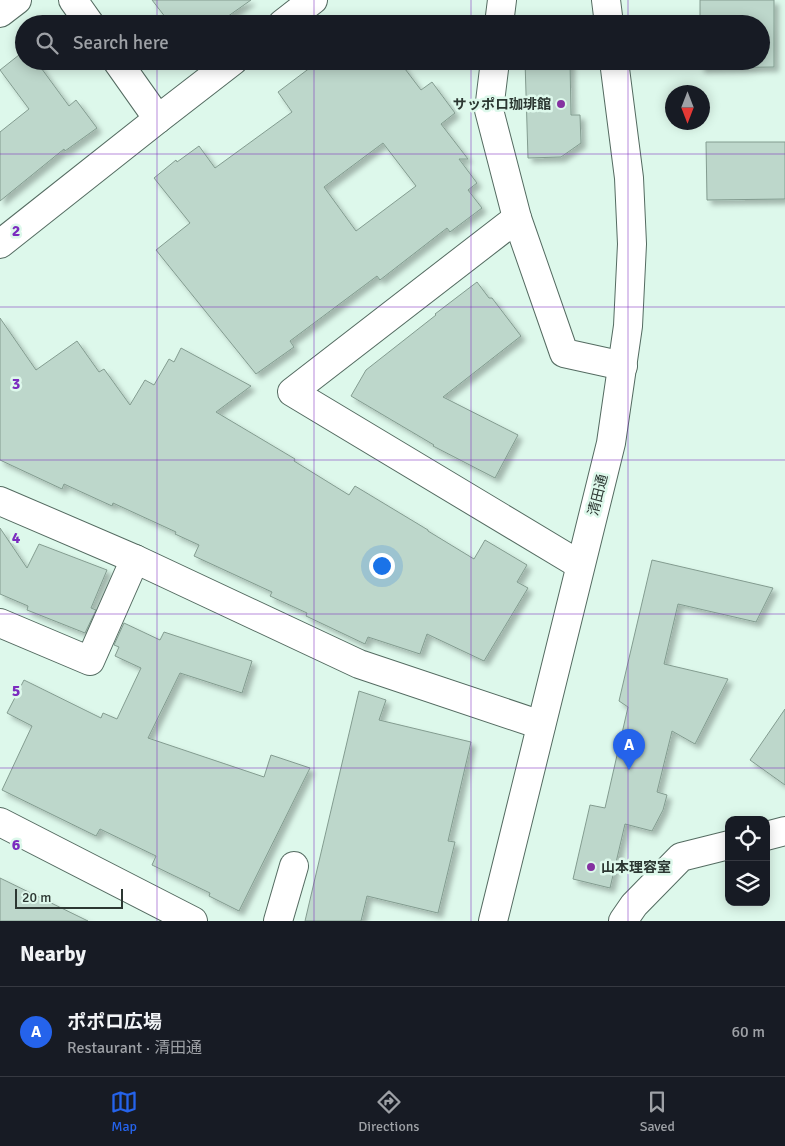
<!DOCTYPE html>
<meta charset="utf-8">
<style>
:root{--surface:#171b24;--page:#20242c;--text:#f1f3f6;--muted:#9ea1a6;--line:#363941;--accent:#2563eb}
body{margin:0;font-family:Signika,"Noto Sans JP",sans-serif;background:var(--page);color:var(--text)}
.controls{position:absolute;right:15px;bottom:15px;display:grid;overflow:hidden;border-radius:10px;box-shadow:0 2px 12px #0003}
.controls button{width:45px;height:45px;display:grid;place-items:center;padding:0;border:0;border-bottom:1px solid var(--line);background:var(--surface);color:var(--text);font:25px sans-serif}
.compass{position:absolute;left:665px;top:85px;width:45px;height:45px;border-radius:50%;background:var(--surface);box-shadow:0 2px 12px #0003;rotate:180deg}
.scale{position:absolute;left:15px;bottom:12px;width:108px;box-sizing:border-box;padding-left:5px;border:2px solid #2c3732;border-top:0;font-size:14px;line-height:18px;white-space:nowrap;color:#2c3732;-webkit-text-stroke:4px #ddf8eb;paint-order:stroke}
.you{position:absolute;left:381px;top:565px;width:18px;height:18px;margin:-12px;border:4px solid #fff;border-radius:50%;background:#1a73e8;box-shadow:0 0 0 8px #1a73e833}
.badge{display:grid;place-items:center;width:32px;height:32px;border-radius:50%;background:var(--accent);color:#fff;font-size:16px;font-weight:700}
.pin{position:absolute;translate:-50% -41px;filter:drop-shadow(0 1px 2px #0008)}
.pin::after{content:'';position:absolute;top:26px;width:18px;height:15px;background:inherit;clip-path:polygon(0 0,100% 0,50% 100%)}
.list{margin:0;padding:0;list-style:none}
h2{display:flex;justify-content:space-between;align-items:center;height:65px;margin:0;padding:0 20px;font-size:21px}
h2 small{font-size:16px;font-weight:400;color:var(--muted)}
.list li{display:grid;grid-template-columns:32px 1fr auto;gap:15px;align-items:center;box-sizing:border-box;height:90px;padding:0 20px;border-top:1px solid var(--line)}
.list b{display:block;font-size:19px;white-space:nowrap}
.list p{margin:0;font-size:16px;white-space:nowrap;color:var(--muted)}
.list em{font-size:16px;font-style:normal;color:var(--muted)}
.icon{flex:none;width:28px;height:28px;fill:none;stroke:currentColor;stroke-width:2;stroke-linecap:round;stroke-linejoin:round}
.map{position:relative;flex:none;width:785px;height:921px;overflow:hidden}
.search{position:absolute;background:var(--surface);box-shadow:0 2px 12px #0003;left:15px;right:15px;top:15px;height:55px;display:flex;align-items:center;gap:12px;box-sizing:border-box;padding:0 18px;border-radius:28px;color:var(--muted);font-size:19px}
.sheet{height:155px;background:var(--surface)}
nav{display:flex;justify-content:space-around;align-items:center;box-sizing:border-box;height:70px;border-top:1px solid var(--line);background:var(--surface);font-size:14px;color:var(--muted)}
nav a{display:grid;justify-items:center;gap:2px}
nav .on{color:var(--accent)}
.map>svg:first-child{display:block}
.building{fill:#bdd7cb;stroke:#839c90;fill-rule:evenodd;filter:url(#shadow)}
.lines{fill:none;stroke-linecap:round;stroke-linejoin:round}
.minor-casing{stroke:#546b61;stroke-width:30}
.tertiary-casing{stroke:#546b61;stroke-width:30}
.minor{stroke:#fff;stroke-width:28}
.tertiary{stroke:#fff;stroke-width:28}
.grid{fill:none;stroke:#7b2cbf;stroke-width:1;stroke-opacity:0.55}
.poi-dot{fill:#8532a1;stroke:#ddf8eb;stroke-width:2}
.labels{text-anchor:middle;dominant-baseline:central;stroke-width:5;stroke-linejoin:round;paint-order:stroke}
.poi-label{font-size:14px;font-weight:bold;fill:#2c3732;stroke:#ddf8eb;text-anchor:end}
.street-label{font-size:14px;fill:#2c3732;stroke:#ddf8eb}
.grid-label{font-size:16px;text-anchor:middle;font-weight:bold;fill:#7b2cbf;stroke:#ddf8eb;stroke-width:5;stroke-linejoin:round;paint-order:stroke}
</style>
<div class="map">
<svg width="785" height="921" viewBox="0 0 785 921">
<defs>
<filter id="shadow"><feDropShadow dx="4.5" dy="4.5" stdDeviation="2.5" flood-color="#0004"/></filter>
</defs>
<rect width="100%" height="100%" fill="#ddf8eb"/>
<g class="building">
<polygon points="152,0 251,0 217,24 159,24 166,18"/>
<polygon points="700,0 774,0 774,67 700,68 700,61 761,61 761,24 700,24"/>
<polygon points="24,51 24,61 36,61 69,106 76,100 97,128 65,151 64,149 0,201 0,132 29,109 0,70"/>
<path d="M319,61H399L421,90L432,82L455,113L441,124L468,159H459L477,183L468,190L482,208L450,232L447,228L380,280L377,276L290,341L294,347L256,374L156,250L190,223L154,178L176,160L177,162L199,146L215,168L292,112L278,92ZM383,143L416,186L356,231L324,187Z"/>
<polygon points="525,61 570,61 571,115 580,115 581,143 561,157 528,158"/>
<polygon points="706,142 785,142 785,199 707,200"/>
<polygon points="477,282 489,298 492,298 521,336 443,397 518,435 495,478 433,446 434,445 351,396 366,370 436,315 435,314"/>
<polygon points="0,318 36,370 77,341 99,372 104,369 130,405 145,380 154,385 169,359 174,362 181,348 251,386 216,412 295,459 294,461 349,495 355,486 428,530 428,531 474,559 485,540 527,565 517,582 528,588 484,661 427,634 420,654 368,637 365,644 306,616 307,613 270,596 272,592 194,556 199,545 175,534 176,532 113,503 112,506 64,484 62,489 0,460"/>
<polygon points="0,528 27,568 39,544 107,570 91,608 96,610 85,633 27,610 28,606 0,594"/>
<polygon points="652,560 773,588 756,622 678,604 664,664 728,679 695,744 672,731 657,792 667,795 663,810 652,831 625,824 610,888 573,879 590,805 605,808 628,707 619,701"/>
<polygon points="124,623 160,640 164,632 252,661 242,693 180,673 148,738 264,777 271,755 310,768 239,911 209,896 210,893 152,865 156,856 100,829 96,836 2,790 32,726 7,713 24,680 101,718 103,713 117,719 141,668 115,656 119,647 114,645"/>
<polygon points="359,691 386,700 379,720 471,742 448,841 455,842 438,913 367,896 361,921 305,921"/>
<polygon points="785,709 785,785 750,760"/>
<polygon points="0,878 88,921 0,921"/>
</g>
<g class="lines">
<defs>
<g id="minor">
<polyline points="73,0 90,24"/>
<polyline points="0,13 17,0"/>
<polyline points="282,24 313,0"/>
<polyline points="499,24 502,0"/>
<polyline points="117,61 158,119"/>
<polyline points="495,61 489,110 517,218 564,353 623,366"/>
<polyline points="517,218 292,392 580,565"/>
<polyline points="0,244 158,119 233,61"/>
<polyline points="0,501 135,559 359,664 541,725"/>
<polyline points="0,623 90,661 135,559"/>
<polyline points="0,822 193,921"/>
<polyline points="766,836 785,831"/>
<polyline points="278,921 294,866"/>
<polyline points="623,921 634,905 681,857 729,845"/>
</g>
<g id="tertiary">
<polyline points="606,0 609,24"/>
<polyline points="493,921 611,443 628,326 632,244 629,178 614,61"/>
</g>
</defs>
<use href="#minor" class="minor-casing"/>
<use href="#tertiary" class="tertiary-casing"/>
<use href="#minor" class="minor"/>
<use href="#tertiary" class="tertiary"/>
</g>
<path class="grid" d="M157,0V24M314,0V24M471,0V24M628,0V24M157,61V921M314,61V921M471,61V921M628,61V921M0,154H785M0,307H785M0,460H785M0,614H785M0,768H785"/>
<g class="poi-dot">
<circle cx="561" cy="104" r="5"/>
<circle cx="591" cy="867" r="5"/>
</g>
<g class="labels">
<g class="poi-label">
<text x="551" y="104">サッポロ珈琲館</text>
<text x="601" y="867" text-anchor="start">山本理容室</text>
</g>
<g class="street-label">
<text transform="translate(598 495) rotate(-76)">清田通</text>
</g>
</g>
<g class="grid-label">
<text x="16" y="236">2</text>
<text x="16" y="389">3</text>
<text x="16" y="543">4</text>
<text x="16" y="696">5</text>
<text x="16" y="850">6</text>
</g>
</svg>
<div class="controls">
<button><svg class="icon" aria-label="locate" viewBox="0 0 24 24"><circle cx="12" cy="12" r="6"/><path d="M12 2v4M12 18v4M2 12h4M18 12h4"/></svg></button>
<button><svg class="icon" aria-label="layers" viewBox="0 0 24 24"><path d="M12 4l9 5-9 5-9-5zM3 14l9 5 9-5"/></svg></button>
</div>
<svg class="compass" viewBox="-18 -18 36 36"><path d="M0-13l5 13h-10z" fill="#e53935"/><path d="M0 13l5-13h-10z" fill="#9ea1a6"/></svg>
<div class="scale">20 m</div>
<div class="you"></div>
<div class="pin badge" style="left:629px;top:770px">A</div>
<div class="search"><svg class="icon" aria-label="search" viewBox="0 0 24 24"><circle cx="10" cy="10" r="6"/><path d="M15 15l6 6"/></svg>Search here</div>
</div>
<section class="sheet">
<h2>Nearby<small></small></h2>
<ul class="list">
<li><span class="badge">A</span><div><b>ポポロ広場</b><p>Restaurant · 清田通</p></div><em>60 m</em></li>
</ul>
</section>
<nav>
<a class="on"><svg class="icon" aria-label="map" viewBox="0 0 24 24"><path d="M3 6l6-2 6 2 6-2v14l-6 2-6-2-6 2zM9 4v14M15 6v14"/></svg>Map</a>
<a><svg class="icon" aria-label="directions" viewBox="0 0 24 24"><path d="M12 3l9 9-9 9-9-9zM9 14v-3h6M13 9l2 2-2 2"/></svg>Directions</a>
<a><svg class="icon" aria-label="saved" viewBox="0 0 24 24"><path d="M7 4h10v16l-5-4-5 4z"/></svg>Saved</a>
</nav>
